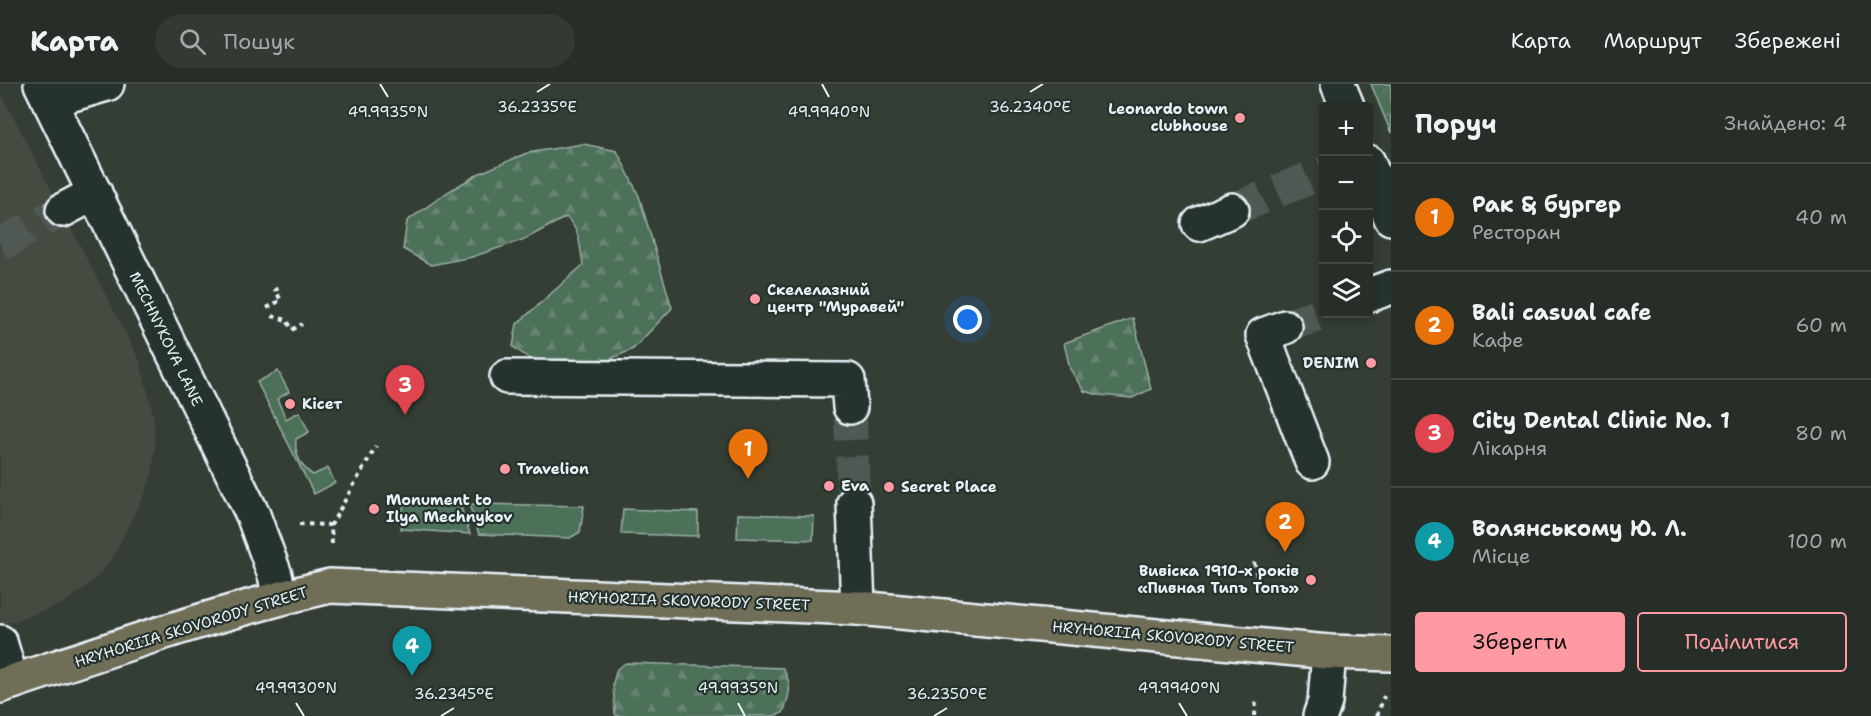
<!DOCTYPE html>
<html lang="uk">
<meta charset="utf-8">
<style>
:root{--surface:#272e28;--page:#333a34;--text:#f1f3f6;--muted:#a4a8a8;--line:#434a45;--accent:#ff9aa2}
body{margin:0;font-family:"Shantell Sans",sans-serif;background:var(--page);color:var(--text)}
.controls{position:absolute;right:18px;top:18px;display:grid;overflow:hidden;border-radius:6px;box-shadow:0 3px 9px #0003}
.controls button{width:54px;height:54px;display:grid;place-items:center;padding:0;border:0;border-bottom:2px solid var(--line);background:var(--surface);color:var(--text);font:30px sans-serif}
.you{position:absolute;left:968px;top:236px;width:21px;height:21px;margin:-15px;border:4px solid #fff;border-radius:50%;background:#1a73e8;box-shadow:0 0 0 9px #1a73e833}
.badge{display:grid;place-items:center;width:39px;height:39px;border-radius:50%;background:var(--accent);color:#fff;font-size:20px;font-weight:700}
.pin{position:absolute;translate:-50% -50px;filter:drop-shadow(0 2px 3px #0008)}
.pin::after{content:'';position:absolute;top:32px;width:21px;height:18px;background:inherit;clip-path:polygon(0 0,100% 0,50% 100%)}
.list{margin:0;padding:0;list-style:none}
h2{display:flex;justify-content:space-between;align-items:center;height:78px;margin:0;padding:0 24px;font-size:26px}
h2 small{font-size:20px;font-weight:400;color:var(--muted)}
.list li{display:grid;grid-template-columns:39px 1fr auto;gap:18px;align-items:center;box-sizing:border-box;height:108px;padding:0 24px;border-top:2px solid var(--line)}
.list b{display:block;font-size:22px;white-space:nowrap}
.list p{margin:0;font-size:20px;white-space:nowrap;color:var(--muted)}
.list em{font-size:20px;font-style:normal;color:var(--muted)}
.actions{display:flex;gap:12px;padding:18px 24px}
.actions a{flex:1;padding:14px 0;border:2px solid var(--accent);border-radius:6px;text-align:center;font-size:21px;color:var(--accent)}
.actions .main{background:var(--accent);color:#111}
.icon{flex:none;width:33px;height:33px;fill:none;stroke:currentColor;stroke-width:2;stroke-linecap:round;stroke-linejoin:round}
.map{position:relative;flex:none;width:1391px;height:632px;overflow:hidden}
header{display:flex;align-items:center;gap:36px;box-sizing:border-box;height:84px;padding:0 30px;background:var(--surface);border-bottom:2px solid var(--line)}
header strong{font-size:28px}
nav{display:flex;gap:33px;margin-inline-start:auto;font-size:21px}
.search{width:420px;height:54px;background:var(--page);display:flex;align-items:center;gap:15px;box-sizing:border-box;padding:0 21px;border-radius:33px;color:var(--muted);font-size:22px}
main{display:flex}
aside{flex:1;background:var(--surface)}
.map>svg:first-child{display:block}
.built{fill:#454c3f}
.green{fill:#4d6f59;stroke:#9ab0a8;stroke-width:1.5}
.forest{fill:url(#forest-firs);stroke:#9ab0a8;stroke-width:1.5}
.park{fill:url(#park-crowns);stroke:#9ab0a8;stroke-width:1.5}
.lines{fill:none;stroke-linecap:round;stroke-linejoin:round}
.minor-tunnel{stroke:#4f5952;stroke-width:33;stroke-dasharray:33 16;stroke-linecap:butt}
.minor-casing{stroke:#e8f1f8;stroke-width:38}
.major-casing{stroke:#e8f1f8;stroke-width:38}
.path{stroke:#e8f1f8;stroke-width:4;stroke-dasharray:4.5 4.5;stroke-linecap:butt}
.minor{stroke:#26332d;stroke-width:33}
.major{stroke:#716e59;stroke-width:33}
.ticks{fill:none;stroke:#e8f1f8;stroke-width:2}
.poi-dot{fill:#ff9aa2;stroke:#26332d;stroke-width:2}
.labels{text-anchor:middle;dominant-baseline:central;stroke-width:4.5;stroke-linejoin:round;paint-order:stroke}
.poi-label{font-size:15px;font-weight:bold;fill:#e8f1f8;stroke:#26332d;text-anchor:start}
.street-label{font-size:15px;fill:#e8f1f8;stroke:#26332d}
.ticks-label{font-size:15px;text-anchor:middle;fill:#e8f1f8;stroke:#26332d;stroke-width:4.5;stroke-linejoin:round;paint-order:stroke}
</style>
<header>
<strong>Карта</strong>
<div class="search"><svg class="icon" aria-label="search" viewBox="0 0 24 24"><circle cx="10" cy="10" r="6"/><path d="M15 15l6 6"/></svg>Пошук</div>
<nav><a>Карта</a><a>Маршрут</a><a>Збережені</a></nav>
</header>
<main>
<div class="map">
<svg width="1391" height="632" viewBox="0 0 1391 632">
<defs>
<pattern id="forest-firs" width="22" height="20" patternUnits="userSpaceOnUse" patternTransform="scale(1.5)"><rect width="22" height="20" fill="#4d6f59"/><path d="M5 1l3.5 6h-7zM16 11l3.5 6h-7z" fill="#678472"/></pattern>
<pattern id="park-crowns" width="20" height="18" patternUnits="userSpaceOnUse" patternTransform="scale(1.5)"><rect width="20" height="18" fill="#4d6f59"/><path d="M2 6a3 3 0 1 1 6 0M12 15a3 3 0 1 1 6 0" fill="none" stroke="#678472"/></pattern>
</defs>
<rect width="100%" height="100%" fill="#343e35"/>
<filter id="ink" filterUnits="userSpaceOnUse"><feTurbulence type="fractalNoise" baseFrequency=".0167" numOctaves="2"/><feDisplacementMap in="SourceGraphic" scale="12" xChannelSelector="R" yChannelSelector="G"/><feConvolveMatrix kernelMatrix="1 2 1 2 8 2 1 2 1" color-interpolation-filters="sRGB"/></filter>
<g filter="url(#ink)">
<polygon class="built" points="0,7 140,277 154,334 155,364 152,388 145,410 114,471 98,492 80,508 60,521 0,542"/>
<g class="green">
<path d="M278,287L289,308L277,315L286,335L299,328L309,348L296,355C294,369 301,384 313,391L328,384L335,399L314,410L257,298Z"/>
<polygon points="404,416 460,420 470,450 401,445"/>
<polygon points="469,420 584,422 580,448 570,454 479,450"/>
<polygon points="623,425 698,428 698,452 621,450"/>
<polygon points="738,430 814,432 813,456 737,454"/>
</g>
<g class="forest">
<path d="M583,60L617,67L639,112L672,224L633,265L581,288L539,281L513,263L517,240L583,181C580,163 580,145 566,133L525,155L472,173L431,181L403,165L407,137L448,108L478,90L527,69Z"/>
<polygon points="1133,234 1151,305 1132,314 1099,311 1084,307 1070,285 1064,259"/>
<path d="M626,579L783,584C793,602 790,610 783,629L773,632H617L615,630L613,599L617,585Z"/>
</g>
<polygon class="park" points="1371,0 1391,0 1391,49"/>
<g class="lines">
<g class="minor-tunnel">
<polyline points="1232,126 1324,88"/>
<polyline points="0,161 63,126"/>
<polyline points="1285,243 1324,228"/>
<polyline points="850,323 854,419"/>
</g>
<defs>
<g id="minor">
<polyline points="41,0 253,431 275,491 280,514"/>
<polyline points="1338,0 1347,22"/>
<polyline points="49,17 107,0"/>
<polyline points="1368,78 1391,134"/>
<polyline points="63,126 95,109"/>
<polyline points="1199,140 1232,126"/>
<polyline points="1369,211 1391,203"/>
<polyline points="1285,243 1263,251 1312,378"/>
<polyline points="507,293 848,296 850,323"/>
<polyline points="854,419 858,524"/>
<polyline points="0,558 12,598"/>
<polyline points="1320,632 1325,618 1329,568"/>
</g>
<path id="major" d="M0,602C109,566 218,528 330,502L858,524L1329,568L1391,570"/>
</defs>
<use href="#minor" class="minor-casing"/>
<use href="#major" class="major-casing"/>
<g class="path">
<polyline points="267,224 281,216 275,206 282,202"/>
<polyline points="272,232 287,236 292,246 302,240"/>
<polyline points="299,440 331,441"/>
<polyline points="332,460 331,441 376,362"/>
<polyline points="1254,478 1259,503"/>
<polyline points="1255,632 1256,615"/>
<polyline points="1377,632 1384,612"/>
</g>
<use href="#minor" class="minor"/>
<use href="#major" class="major"/>
</g>
</g>
<path class="ticks" d="M380,0L388,13M822,0L829,13M537,8L550,0M1030,8L1043,0M296,619L304,632M738,619L745,632M1179,619L1187,632M441,632L454,624M934,632L947,624"/>
<g class="poi-dot">
<circle cx="1240" cy="34" r="6"/>
<circle cx="755" cy="215" r="6"/>
<circle cx="1371" cy="279" r="6"/>
<circle cx="290" cy="320" r="6"/>
<circle cx="505" cy="385" r="6"/>
<circle cx="829" cy="402" r="6"/>
<circle cx="889" cy="403" r="6"/>
<circle cx="374" cy="425" r="6"/>
<circle cx="1311" cy="496" r="6"/>
</g>
<g class="labels">
<g class="poi-label">
<text x="1228" y="25" text-anchor="end">Leonardo town<tspan x="1228" dy="17">clubhouse</tspan></text>
<text x="767" y="206">Скелелазний<tspan x="767" dy="17">центр "Муравей"</tspan></text>
<text x="1359" y="279" text-anchor="end">DENIM</text>
<text x="302" y="320">Кісет</text>
<text x="517" y="385">Travelion</text>
<text x="841" y="402">Eva</text>
<text x="901" y="403">Secret Place</text>
<text x="386" y="416">Monument to<tspan x="386" dy="17">Ilya Mechnykov</tspan></text>
<text x="1299" y="487" text-anchor="end">Вивіска 1910-х років<tspan x="1299" dy="17">«Пивная Типъ Топъ»</tspan></text>
</g>
<g class="street-label">
<text transform="translate(166 255) rotate(64)">MECHNYKOVA LANE</text>
<text transform="translate(689 517) rotate(2)">HRYHORIIA SKOVORODY STREET</text>
<text transform="translate(191 543) rotate(-17)">HRYHORIIA SKOVORODY STREET</text>
<text transform="translate(1173 553) rotate(5)">HRYHORIIA SKOVORODY STREET</text>
</g>
</g>
<g class="ticks-label">
<text x="537" y="28">36.2335°E</text>
<text x="1030" y="28">36.2340°E</text>
<text x="388" y="33">49.9935°N</text>
<text x="829" y="33">49.9940°N</text>
<text x="296" y="609">49.9930°N</text>
<text x="738" y="609">49.9935°N</text>
<text x="1179" y="609">49.9940°N</text>
<text x="454" y="615">36.2345°E</text>
<text x="947" y="615">36.2350°E</text>
</g>
</svg>
<div class="controls">
<button>+</button>
<button>−</button>
<button><svg class="icon" aria-label="locate" viewBox="0 0 24 24"><circle cx="12" cy="12" r="6"/><path d="M12 2v4M12 18v4M2 12h4M18 12h4"/></svg></button>
<button><svg class="icon" aria-label="layers" viewBox="0 0 24 24"><path d="M12 4l9 5-9 5-9-5zM3 14l9 5 9-5"/></svg></button>
</div>
<div class="you"></div>
<div class="pin badge" style="left:748px;top:395px;background:#e8710a">1</div>
<div class="pin badge" style="left:1285px;top:468px;background:#e8710a">2</div>
<div class="pin badge" style="left:405px;top:331px;background:#e0444e">3</div>
<div class="pin badge" style="left:412px;top:592px;background:#0f9aa8">4</div>
</div>
<aside>
<h2>Поруч<small>Знайдено: 4</small></h2>
<ul class="list">
<li><span class="badge" style="background:#e8710a">1</span><div><b>Рак &amp; бургер</b><p>Ресторан</p></div><em>40 m</em></li>
<li><span class="badge" style="background:#e8710a">2</span><div><b>Bali casual cafe</b><p>Кафе</p></div><em>60 m</em></li>
<li><span class="badge" style="background:#e0444e">3</span><div><b>City Dental Clinic No. 1</b><p>Лікарня</p></div><em>80 m</em></li>
<li><span class="badge" style="background:#0f9aa8">4</span><div><b>Волянському Ю. Л.</b><p>Місце</p></div><em>100 m</em></li>
</ul>
<div class="actions"><a class="main">Зберегти</a><a>Поділитися</a></div>
</aside>
</main>
